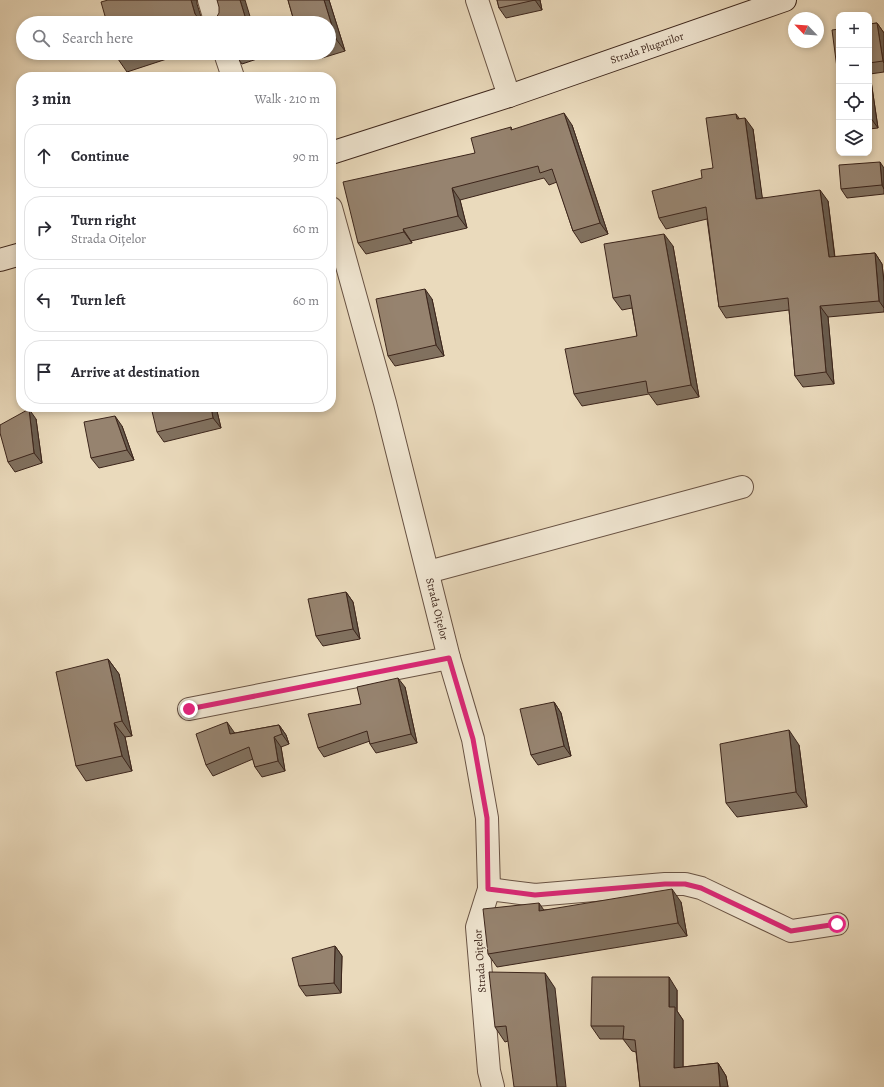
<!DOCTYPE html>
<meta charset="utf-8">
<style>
:root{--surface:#fff;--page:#f7f7f7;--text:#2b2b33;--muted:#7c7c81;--line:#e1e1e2}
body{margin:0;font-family:Alegreya,serif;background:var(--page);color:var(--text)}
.controls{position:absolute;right:12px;top:12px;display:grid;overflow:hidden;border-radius:8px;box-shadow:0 2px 6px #0003}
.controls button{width:36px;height:36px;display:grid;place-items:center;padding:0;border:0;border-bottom:1px solid var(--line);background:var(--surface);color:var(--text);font:20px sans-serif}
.compass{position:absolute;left:788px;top:12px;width:36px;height:36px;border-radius:50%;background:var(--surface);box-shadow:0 2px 6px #0003;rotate:295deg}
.stop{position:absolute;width:12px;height:12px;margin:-9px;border:3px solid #db2777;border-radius:50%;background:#fff}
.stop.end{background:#db2777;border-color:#fff;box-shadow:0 1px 4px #0008}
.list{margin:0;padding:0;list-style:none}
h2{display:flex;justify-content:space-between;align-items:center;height:52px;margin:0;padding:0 16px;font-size:17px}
h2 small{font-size:13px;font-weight:400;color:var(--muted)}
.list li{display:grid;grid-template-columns:26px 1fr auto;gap:12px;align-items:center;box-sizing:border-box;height:64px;margin:0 8px 8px;padding:0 8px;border:1px solid var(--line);border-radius:16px}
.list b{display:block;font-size:15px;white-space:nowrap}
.list p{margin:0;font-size:13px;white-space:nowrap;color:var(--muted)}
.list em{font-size:13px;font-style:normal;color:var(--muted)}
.icon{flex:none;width:22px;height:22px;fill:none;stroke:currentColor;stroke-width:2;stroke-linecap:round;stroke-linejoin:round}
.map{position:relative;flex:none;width:884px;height:1087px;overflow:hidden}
.search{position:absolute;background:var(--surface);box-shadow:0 2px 6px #0003;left:16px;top:16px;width:320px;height:44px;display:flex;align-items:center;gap:10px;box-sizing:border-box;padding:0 14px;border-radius:22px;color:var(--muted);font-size:15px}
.panel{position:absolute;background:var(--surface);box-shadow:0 2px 6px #0003;left:16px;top:72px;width:320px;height:340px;border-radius:16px}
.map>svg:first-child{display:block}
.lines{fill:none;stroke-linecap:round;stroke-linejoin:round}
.street-casing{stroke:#685243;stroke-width:24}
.secondary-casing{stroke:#3c251b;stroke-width:24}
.street{stroke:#f1e7d3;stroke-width:22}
.secondary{stroke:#f1e7d3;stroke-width:22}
.wall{fill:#81715f;stroke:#3c251b}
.shaded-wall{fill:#695c4e;stroke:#3c251b}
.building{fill:#96836f;stroke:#3c251b}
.route{stroke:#db2777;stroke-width:5}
.labels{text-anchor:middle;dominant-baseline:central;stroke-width:3;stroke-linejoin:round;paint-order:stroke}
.street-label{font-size:11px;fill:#3c251b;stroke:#f1e7d3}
</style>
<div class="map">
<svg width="884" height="1087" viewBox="0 0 884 1087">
<rect width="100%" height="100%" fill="#eadabc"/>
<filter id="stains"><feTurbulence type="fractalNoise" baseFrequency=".005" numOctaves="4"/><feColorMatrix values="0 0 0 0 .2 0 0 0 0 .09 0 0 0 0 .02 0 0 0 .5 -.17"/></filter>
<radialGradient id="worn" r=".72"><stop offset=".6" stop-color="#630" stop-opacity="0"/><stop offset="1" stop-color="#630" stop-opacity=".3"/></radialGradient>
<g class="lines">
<defs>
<g id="street">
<polyline points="209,0 216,23"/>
<polyline points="477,0 509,96"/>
<polyline points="225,53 233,77"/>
<polyline points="331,208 385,403 449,658 473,739 487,818 489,889 477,927 489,1071 493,1087"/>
<polyline points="428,572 742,487"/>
<polyline points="189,709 449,658"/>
<polyline points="489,889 535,895 665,884 685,884 701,888 791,931 837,924"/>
</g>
<g id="secondary">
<polyline points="331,153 509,96 785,0"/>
<polyline points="0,260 21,254"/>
</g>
</defs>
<use href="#street" class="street-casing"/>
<use href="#secondary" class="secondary-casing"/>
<use href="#street" class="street"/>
<use href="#secondary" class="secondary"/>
</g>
<g class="wall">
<polygon points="288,0 329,0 345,51 322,58 319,53 329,53 329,23 296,23 294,21"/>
<polygon points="497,0 540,0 542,10 506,18 499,8"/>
<polygon points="877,23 884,33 884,72 870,74 878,128 869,129 869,24"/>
<polygon points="116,53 185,53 127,72 118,59"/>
<polygon points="234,53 262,53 263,57 242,64"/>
<polygon points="740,119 753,129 762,198 828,201 835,257 875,253 882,264 884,282 884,312 828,317 834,384 803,387 795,376 789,310 726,318 719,307 707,219 666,229 659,218 713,168"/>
<polygon points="572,125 608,234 581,243 573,231 557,182 549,185 544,178 460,200 467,228 411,241 412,243 366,254 358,243 475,153 511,127 512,130"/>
<polygon points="884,168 884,194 847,198 841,189"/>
<polygon points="673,246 699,397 657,405 649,394 582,406 574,394 637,336 632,308 622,310 613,298"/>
<polygon points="432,299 444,356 395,366 388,356"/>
<polygon points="216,407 221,428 164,442 157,432"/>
<polygon points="36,419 42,463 15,472 8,462"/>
<polygon points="122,426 134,460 99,468 91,458"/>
<polygon points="346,592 353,602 360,639 323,646 316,636"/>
<polygon points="108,659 119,674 132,736 125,737 132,771 86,781 76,766"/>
<polygon points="405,687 417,743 376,753 370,744 370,741 324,757 318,748 361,704"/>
<polygon points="554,702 561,713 571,756 538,765 531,755"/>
<polygon points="279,725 286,735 289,744 281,747 285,771 262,777 255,767 253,759 213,776 206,765 234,732 235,733"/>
<polygon points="799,745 807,807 737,817 726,803"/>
<polygon points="681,902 687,936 497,967 488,954 543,910"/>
<polygon points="335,946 342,956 341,993 306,996 299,986"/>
<polygon points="555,988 508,1041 505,1042 495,1027"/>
<polygon points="677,990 677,1011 683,1020 683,1067 718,1063 726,1076 728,1087 640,1087 636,1052 632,1051 623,1039 600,1039 591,1026"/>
</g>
<g class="shaded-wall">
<polygon points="191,0 197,0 197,4 203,23 201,23 195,14"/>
<polygon points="240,0 245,0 252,23 247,23"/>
<polygon points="324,0 329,0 345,51 336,39"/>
<polygon points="535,0 540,0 542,10"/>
<polygon points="877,23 884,33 884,63 883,61"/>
<polygon points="869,73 870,74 878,128 870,117 869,107"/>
<polygon points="564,113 572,125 608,234 600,223"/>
<polygon points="736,114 744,125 737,119"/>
<polygon points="745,118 753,129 764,210 756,199"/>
<polygon points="880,162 884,168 884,189 882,185"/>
<polygon points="452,188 460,200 467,228 458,216"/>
<polygon points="820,190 828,201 836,268 829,257"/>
<polygon points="403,229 411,241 412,243 404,232"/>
<polygon points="664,234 673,246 699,397 691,385"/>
<polygon points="875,253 882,264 884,282 884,308 879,301"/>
<polygon points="425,289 432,299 444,356 436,345"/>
<polygon points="820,306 828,317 834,384 826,372"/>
<polygon points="211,407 216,407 221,428 213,418"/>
<polygon points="29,409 36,419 42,463 34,453"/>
<polygon points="115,416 122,426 134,460 127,450"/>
<polygon points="346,592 353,602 360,639 353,629"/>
<polygon points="108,659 119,674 132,736 122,721"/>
<polygon points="398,678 405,687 417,743 411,734"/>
<polygon points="554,702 561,713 571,756 564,746"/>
<polygon points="227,722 234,732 237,744 230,734"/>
<polygon points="114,723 125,737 132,771 122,756"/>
<polygon points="279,725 286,735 289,744 282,734"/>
<polygon points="789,730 799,745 807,807 796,792"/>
<polygon points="274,737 281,747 285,771 278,761"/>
<polygon points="672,889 681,902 687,936 678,923"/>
<polygon points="539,903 548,916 539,911"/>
<polygon points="335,946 342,956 341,993 334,983"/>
<polygon points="545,973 555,988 566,1087 557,1087"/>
<polygon points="669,977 677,990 677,1011 683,1020 683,1080 674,1068 669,1007"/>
<polygon points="718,1063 726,1076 728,1087 720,1087"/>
</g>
<g class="building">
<polygon points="108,0 191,0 195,14 199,19 204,22 210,22 216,18 219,13 219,7 217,0 240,0 247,23 107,23 101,2"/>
<polygon points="288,0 324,0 336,39 329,41 329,23 307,23 305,17 294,21"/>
<polygon points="497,0 535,0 499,8"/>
<polygon points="877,23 883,61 869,63 869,24"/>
<polygon points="839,29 839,83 832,30"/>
<polygon points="116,53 136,53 118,59"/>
<polygon points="869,107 870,117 869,118"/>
<polygon points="564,113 600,223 573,231 552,169 540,173 538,166 452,188 458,216 403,229 404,232 358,243 343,182 475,153 471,138 511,127 511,130"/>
<polygon points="736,114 737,119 745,118 756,199 820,190 829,257 875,253 879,301 820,306 826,372 795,376 788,298 719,307 706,207 659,218 652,191 702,178 701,170 713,168 706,118"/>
<polygon points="880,162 882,185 841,189 839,165"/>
<polygon points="664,234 691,385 648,393 646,381 574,394 565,349 637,336 630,295 613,298 604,244"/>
<polygon points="425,289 436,345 388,356 376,299"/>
<polygon points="151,407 211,407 213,418 157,432"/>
<polygon points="29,409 34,453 8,462 0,433 0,425"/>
<polygon points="115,416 127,450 91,458 84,422"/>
<polygon points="346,592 353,629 316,636 308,599"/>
<polygon points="108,659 122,721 114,723 122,756 76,766 56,672"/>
<polygon points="398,678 411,734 370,744 367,731 318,748 308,714 361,704 357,687"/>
<polygon points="554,702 564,746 531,755 520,709"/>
<polygon points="227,722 230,734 279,725 282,734 274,737 278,761 255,767 249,747 206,765 196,734"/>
<polygon points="789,730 796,792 726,803 720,744"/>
<polygon points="672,889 678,923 488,954 483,909 539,903 539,911"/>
<polygon points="335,946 334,983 299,986 292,958"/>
<polygon points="489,972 545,973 557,1087 514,1087 506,1026 495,1027"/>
<polygon points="592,977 669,977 669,1007 675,1007 674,1068 718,1063 720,1087 640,1087 635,1040 623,1039 624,1026 591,1026"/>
</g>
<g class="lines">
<polyline class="route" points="189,709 449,658 473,739 487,818 488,889 535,895 665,884 685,884 701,888 791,931 837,924"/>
</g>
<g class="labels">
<g class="street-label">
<text transform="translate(647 48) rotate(-19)">Strada Plugarilor</text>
<text transform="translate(437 609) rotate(76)">Strada Oițelor</text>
<text transform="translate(480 961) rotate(-94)">Strada Oițelor</text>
</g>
</g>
<rect width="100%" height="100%" filter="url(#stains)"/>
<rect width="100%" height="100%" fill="url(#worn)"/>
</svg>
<div class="controls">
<button>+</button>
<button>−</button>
<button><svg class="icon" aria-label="locate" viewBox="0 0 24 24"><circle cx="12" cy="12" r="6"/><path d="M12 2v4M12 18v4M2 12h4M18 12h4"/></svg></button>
<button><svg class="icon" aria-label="layers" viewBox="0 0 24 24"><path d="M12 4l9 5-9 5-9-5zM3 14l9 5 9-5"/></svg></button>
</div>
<svg class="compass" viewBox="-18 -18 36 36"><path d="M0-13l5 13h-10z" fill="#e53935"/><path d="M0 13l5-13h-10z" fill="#7c7c81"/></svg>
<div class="stop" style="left:837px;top:924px"></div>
<div class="stop end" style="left:189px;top:709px"></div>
<div class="search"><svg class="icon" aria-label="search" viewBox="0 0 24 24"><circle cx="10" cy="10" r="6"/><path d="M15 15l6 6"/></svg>Search here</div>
<section class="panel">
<h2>3 min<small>Walk · 210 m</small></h2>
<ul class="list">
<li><svg class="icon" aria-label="ahead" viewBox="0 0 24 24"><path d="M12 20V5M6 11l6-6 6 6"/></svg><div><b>Continue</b></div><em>90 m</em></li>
<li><svg class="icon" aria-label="right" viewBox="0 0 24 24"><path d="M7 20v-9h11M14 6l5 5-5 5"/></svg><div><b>Turn right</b><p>Strada Oițelor</p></div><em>60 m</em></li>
<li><svg class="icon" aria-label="left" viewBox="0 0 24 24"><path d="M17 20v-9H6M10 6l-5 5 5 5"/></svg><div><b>Turn left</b></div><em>60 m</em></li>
<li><svg class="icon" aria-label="arrive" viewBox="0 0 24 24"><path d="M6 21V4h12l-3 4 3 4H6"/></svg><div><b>Arrive at destination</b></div></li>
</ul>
</section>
</div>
